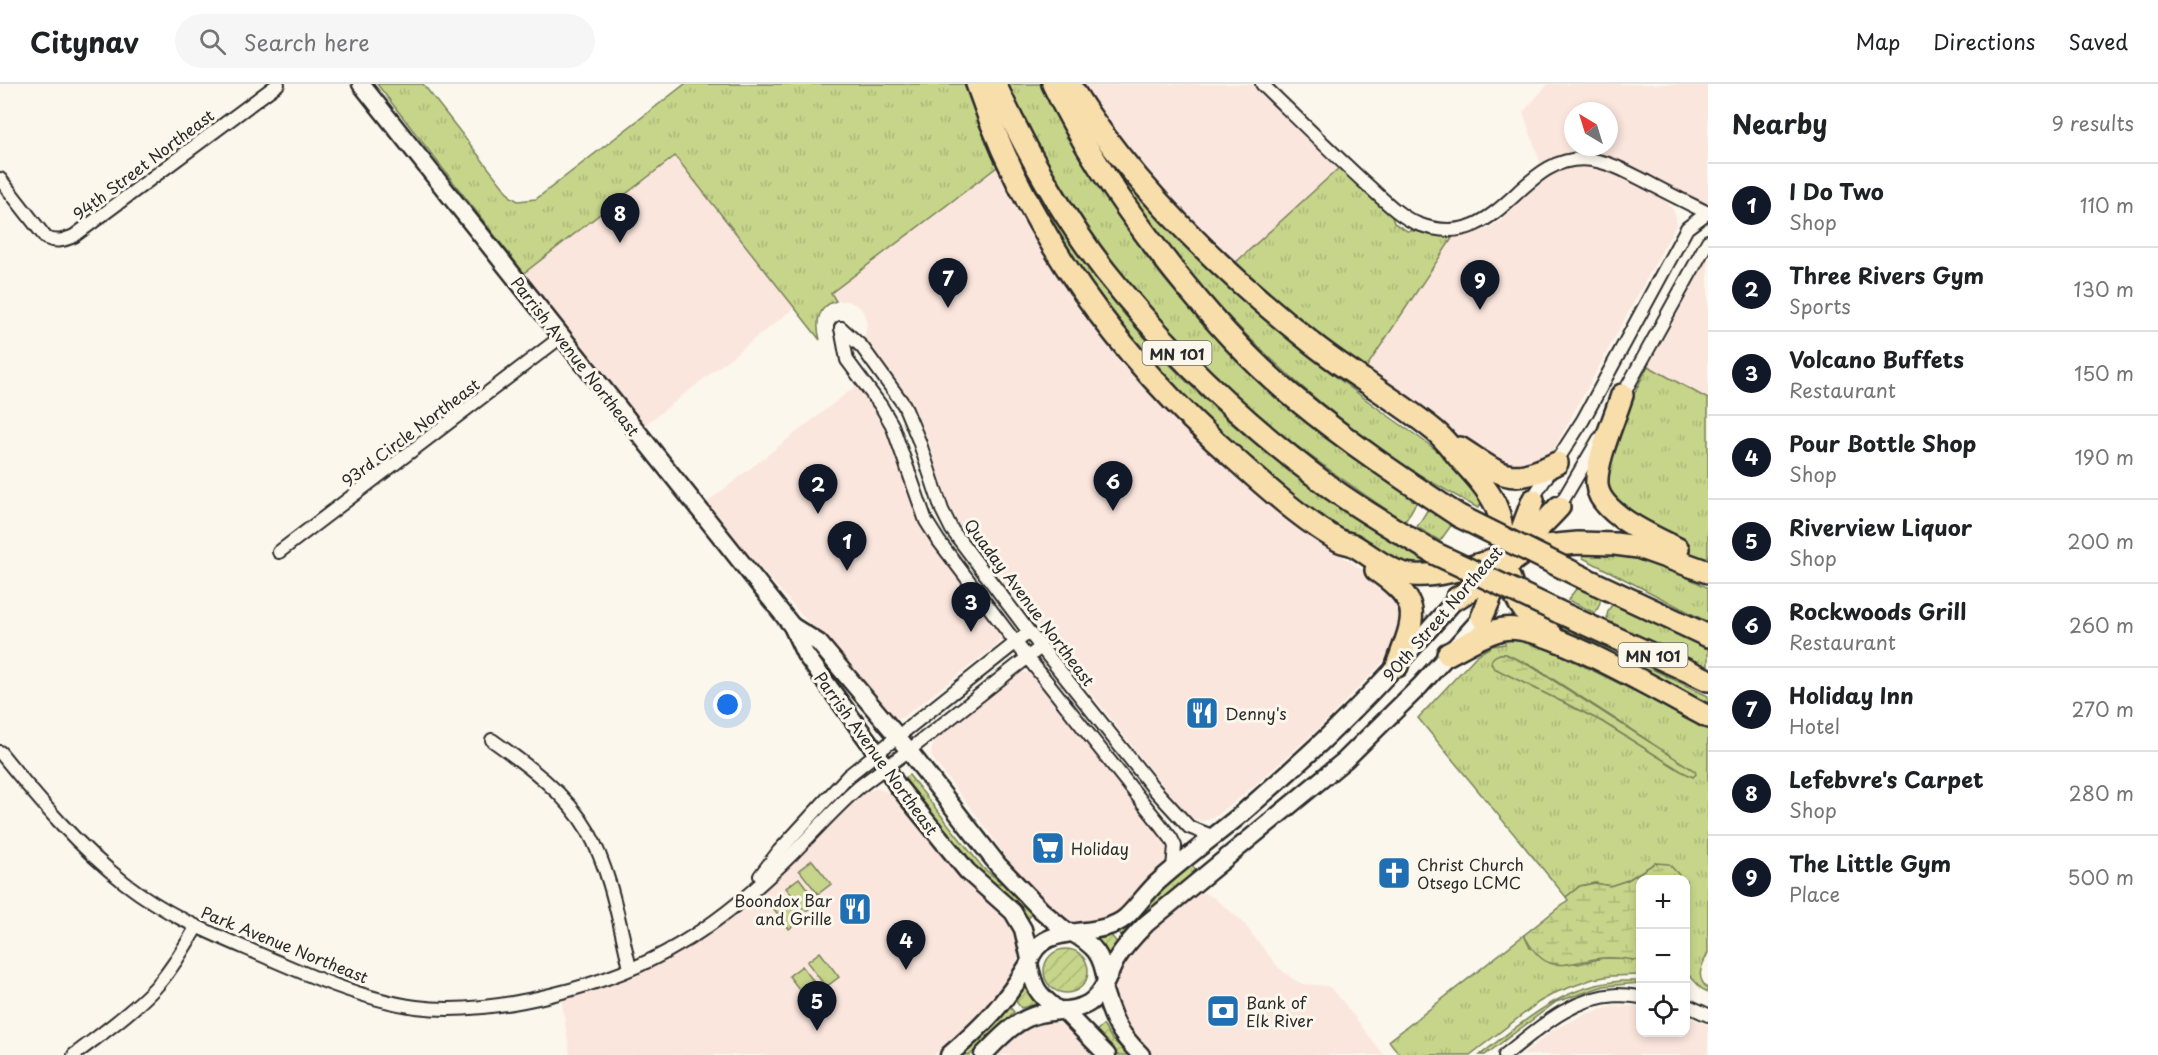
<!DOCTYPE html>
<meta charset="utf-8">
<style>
:root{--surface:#fff;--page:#f6f6f6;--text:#202124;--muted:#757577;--line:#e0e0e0;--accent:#111827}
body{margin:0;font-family:"Playpen Sans",sans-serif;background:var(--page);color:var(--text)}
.controls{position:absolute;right:18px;bottom:18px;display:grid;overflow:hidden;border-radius:12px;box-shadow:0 3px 9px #0003}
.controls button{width:54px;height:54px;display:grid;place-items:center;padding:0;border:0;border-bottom:2px solid var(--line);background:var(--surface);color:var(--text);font:30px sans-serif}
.compass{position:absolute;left:1564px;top:18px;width:54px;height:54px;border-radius:50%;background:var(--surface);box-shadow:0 3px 9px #0003;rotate:322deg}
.you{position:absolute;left:728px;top:621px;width:21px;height:21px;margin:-15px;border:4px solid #fff;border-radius:50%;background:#1a73e8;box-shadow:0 0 0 9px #1a73e833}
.badge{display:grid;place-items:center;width:39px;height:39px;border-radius:50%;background:var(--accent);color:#fff;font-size:20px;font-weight:700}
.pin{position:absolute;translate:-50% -50px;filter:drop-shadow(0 2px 3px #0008)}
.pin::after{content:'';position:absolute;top:32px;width:21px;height:18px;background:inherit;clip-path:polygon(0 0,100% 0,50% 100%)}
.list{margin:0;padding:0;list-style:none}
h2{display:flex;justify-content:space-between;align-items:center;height:78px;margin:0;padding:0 24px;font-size:26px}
h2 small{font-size:20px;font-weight:400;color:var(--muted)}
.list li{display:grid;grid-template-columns:39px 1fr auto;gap:18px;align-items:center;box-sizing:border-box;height:84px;padding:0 24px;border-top:2px solid var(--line)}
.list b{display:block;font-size:22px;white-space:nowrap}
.list p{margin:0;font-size:20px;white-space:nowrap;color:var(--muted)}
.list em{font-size:20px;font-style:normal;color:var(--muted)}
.icon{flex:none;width:33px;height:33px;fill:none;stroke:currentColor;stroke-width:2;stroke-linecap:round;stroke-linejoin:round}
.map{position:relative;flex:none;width:1708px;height:971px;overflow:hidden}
header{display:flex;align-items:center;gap:36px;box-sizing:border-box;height:84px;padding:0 30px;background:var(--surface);border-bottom:2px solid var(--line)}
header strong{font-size:28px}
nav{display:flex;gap:33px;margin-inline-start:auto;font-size:21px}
.search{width:420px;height:54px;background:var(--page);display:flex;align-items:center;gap:15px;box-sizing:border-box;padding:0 21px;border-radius:33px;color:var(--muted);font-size:22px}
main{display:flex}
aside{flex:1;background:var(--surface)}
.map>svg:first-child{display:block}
.built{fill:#fbe6dd;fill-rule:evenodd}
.grass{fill:url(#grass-tufts);stroke:#78805a;stroke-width:1.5;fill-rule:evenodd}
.wetland{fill:url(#wetland-marsh);stroke:#78805a;stroke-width:1.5}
.garden{fill:url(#garden-furrows);stroke:#78805a;stroke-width:1.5}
.pitch{fill:#c6d58a;stroke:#78805a;stroke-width:1.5}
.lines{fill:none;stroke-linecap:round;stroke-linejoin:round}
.street-casing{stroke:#2b2b2b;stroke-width:16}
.secondary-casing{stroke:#2b2b2b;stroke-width:21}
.highway-casing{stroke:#2b2b2b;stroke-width:26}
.street{stroke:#fbf7ec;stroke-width:12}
.secondary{stroke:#fbf7ec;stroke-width:16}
.highway{stroke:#f8deab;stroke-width:21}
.highway-bridge-casing{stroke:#2b2b2b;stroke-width:26;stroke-linecap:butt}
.highway-bridge{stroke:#f8deab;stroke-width:21}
.labels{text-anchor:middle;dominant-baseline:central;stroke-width:6;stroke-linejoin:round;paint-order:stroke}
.shield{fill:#fbf7ec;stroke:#696865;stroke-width:1.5}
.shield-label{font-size:15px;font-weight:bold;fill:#2b2b2b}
.street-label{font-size:16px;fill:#2b2b2b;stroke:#fbf7ec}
.poi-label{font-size:16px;fill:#2b2b2b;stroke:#fbf7ec;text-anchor:start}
</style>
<header>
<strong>Citynav</strong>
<div class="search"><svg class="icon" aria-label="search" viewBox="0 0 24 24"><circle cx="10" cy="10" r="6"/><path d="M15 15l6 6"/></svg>Search here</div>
<nav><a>Map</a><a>Directions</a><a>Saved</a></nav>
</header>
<main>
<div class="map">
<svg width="1708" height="971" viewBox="0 0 1708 971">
<defs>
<pattern id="grass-tufts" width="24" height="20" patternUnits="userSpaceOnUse" patternTransform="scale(1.5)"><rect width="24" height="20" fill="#c6d58a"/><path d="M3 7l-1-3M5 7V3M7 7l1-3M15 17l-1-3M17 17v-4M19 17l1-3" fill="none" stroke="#aab777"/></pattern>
<pattern id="wetland-marsh" width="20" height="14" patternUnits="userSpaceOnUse" patternTransform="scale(1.5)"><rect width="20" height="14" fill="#c6d58a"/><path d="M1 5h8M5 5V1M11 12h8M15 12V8" fill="none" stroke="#aab777"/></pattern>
<pattern id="garden-furrows" width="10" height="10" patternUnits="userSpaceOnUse" patternTransform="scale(1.5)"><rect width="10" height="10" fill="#c6d58a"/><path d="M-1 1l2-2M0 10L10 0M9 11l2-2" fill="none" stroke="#aab777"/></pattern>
</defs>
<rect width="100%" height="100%" fill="#fbf7ec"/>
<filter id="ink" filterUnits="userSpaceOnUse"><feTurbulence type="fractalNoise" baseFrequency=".0167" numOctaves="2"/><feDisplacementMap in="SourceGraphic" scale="12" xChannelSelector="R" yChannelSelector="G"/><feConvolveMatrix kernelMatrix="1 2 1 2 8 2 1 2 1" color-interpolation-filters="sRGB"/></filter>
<g filter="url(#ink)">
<g class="built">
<polygon points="1076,0 1252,0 1274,23 1340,83 1234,180 1152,100"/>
<path d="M1548,0H1708V123L1607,73L1579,69L1560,73L1541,81L1523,28ZM1573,27H1609V63H1573Z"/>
<polygon points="675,71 794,224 644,342 524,189"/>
<polygon points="1001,80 1147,302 1193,352 1270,422 1393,507 1400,519 1402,546 1391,570 1318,645 1261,696 1218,731 1203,737 1191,734 1183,727 964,448 951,427 937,389 932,366 914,323 864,256 867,240 863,227 858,222 848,217 837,217 831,209"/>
<polygon points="1584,82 1606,87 1664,115 1672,124 1676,133 1676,141 1554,365 1540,379 1504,386 1416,326 1364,287 1453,153 1470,151 1487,145 1499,138 1540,98 1552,90 1570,84"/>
<polygon points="1708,171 1708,315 1648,282"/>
<polygon points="857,301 882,333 894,352 912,420 925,448 999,548 1000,555 996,562 902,634 891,634 705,420"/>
<polygon points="1025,588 1035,592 1170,764 1167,778 1123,826 1113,834 1083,840 1073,839 1052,825 1017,791 989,748 932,674 931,667 937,652 1016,589"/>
<polygon points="877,704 893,710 950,779 1008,837 1017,859 1018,873 1015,885 1008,897 981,929 934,971 570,971 561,913 667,873 838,728 868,707"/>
<polygon points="1204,809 1213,813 1241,836 1278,883 1293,895 1303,900 1328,902 1336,909 1384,971 1150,971 1127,949 1115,923 1113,905 1121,885 1135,865 1155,843 1197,810"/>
<polygon points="1614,922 1640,922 1640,948 1686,948 1686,932 1708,941 1708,971 1522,971 1553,946 1585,930"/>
<polygon points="1052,937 1061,940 1076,950 1095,971 990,971 1008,952 1035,939"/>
</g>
<g class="grass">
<path d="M377,0H423L511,113L518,117L536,115L685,0H968L1001,80L831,209L836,217C818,222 815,238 820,256L675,72L524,189Z"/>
<path d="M1005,0H1040C1057,38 1081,75 1104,110C1125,141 1146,174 1170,202C1239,285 1324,356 1413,414L1416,419L1406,436H1402C1323,383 1247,329 1181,260C1108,184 1052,93 1005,0Z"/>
<path d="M1111,71C1164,130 1215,191 1275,243C1309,273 1346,301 1383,328C1418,354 1463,378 1482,419L1478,424C1448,407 1417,391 1388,370C1275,291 1180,191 1106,75Z"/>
<path d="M1023,82C1056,138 1093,194 1135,243C1221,341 1324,420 1438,483L1409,488L1320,435L1280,403L1177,307L1105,230L1018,85Z"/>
<path d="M1340,83L1391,130L1394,139L1407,147C1415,145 1441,152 1453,153L1364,287L1234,180Z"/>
<path d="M1648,282L1708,315V478L1656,451L1605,409C1610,359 1626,325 1648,282Z"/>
<polygon points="1428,425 1432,425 1455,436 1440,457 1417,443"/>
<path d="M1582,469C1594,470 1607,469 1620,470C1652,474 1680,490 1708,504V538L1583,474Z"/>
<path d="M1578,502C1595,509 1608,509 1595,529L1568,516Z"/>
<path d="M1613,520H1617L1708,562V587L1609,540C1605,532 1607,526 1613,520Z"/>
<polygon points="1540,531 1708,612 1708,627 1562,553"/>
<path d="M1505,555L1526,556L1561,571L1708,643V869C1701,883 1695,893 1708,905V908L1702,905L1689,891H1686V796L1678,795V791L1655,779L1628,796L1610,802L1595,799L1580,802L1566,813L1418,634L1477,571L1492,562L1505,560ZM1500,570H1506L1534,583L1615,635L1650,658L1681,687L1601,637L1494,584Z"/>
<polygon points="909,691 983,784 1002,799 993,800 964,771 903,695"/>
<polygon points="1190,779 1197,788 1145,830 1123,854 1118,848 1132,839 1164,804"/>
<polygon points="1524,851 1530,864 1578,880 1603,874 1623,874 1640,877 1640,891 1611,892 1593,895 1557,908 1539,918 1470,971 1400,971 1389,957"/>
<path d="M1621,897H1640V899L1604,902L1556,918L1485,971H1480C1526,936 1561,902 1621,897Z"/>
<polygon points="1008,921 1014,928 970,971 957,971"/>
</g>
<g class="wetland">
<path d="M1500,570H1506L1534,584L1695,687L1696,690L1693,693L1681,687L1601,637L1494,584L1491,580C1491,574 1494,572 1500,570Z"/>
<path d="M1655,779L1669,780L1679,791L1678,795L1640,796V877C1628,875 1616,873 1603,874C1564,878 1547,895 1524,851L1568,816L1566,813L1580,802L1595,799L1610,802L1628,796Z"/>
</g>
<g class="garden">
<polygon points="1002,799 1034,829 1026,836 993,800"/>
<polygon points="1111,851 1118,860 1110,871 1106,870 1095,855"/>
<circle cx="1066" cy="887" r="22"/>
<polygon points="1022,904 1026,904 1036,920 1021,924 1014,915"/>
<polygon points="1103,941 1112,955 1129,971 1114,971 1095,948"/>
</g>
<g class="pitch">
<polygon points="812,776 831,800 818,810 799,786"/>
<polygon points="799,794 817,818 805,828 786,804"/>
<polygon points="783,811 802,835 789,845 771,821"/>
<polygon points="820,868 839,893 826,903 807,878"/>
<polygon points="802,882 821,907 808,917 789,892"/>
</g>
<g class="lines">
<defs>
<g id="street">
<path d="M1262,0C1296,33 1329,66 1364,98C1380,112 1398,132 1418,140C1504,172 1517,66 1592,76C1612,79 1629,89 1647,98C1667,109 1688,119 1708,129"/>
<path d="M0,95L46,154C57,159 64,156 74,152L278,0"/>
<polyline points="841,244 847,276 881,322 892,341 926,437 938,456 1016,559 1171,754 1175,762 1173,784"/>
<polyline points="841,244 862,263 904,321 919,357 942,426 952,446 1029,548 1155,706 1189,743 1212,752"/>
<polyline points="1620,316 1708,157"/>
<polyline points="1529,420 1583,336 1687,144 1707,129"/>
<polyline points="1556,428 1599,355"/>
<polyline points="279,468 561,253"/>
<path d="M492,656C527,681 566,709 588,747C611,788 619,839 630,884"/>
<path d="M0,668C38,715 77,762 125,799C168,832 208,848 257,869C305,890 364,916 416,923C494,933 613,901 680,860C721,836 758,804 792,770C814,748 835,724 858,704C874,691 892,679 908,667C953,633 997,597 1041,563"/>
<polyline points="760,792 779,767 848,692 1029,548"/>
<polyline points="1686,921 1708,931"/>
<path d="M74,971C101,950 130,930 154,905C171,887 183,865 196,844"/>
<path d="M1505,971C1539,944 1572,913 1617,911C1625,911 1633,912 1640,913"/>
</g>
<g id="secondary">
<polyline points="361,0 792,542 805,570 877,669 897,701 967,787 1013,828 1023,845 1030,875"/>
<polyline points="792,542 819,559 898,653 998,781 1041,826 1067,848"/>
<path d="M1071,848C1095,862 1102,870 1106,897"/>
<path d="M1103,904C1113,936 1117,947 1141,971"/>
<path d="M1058,926C1037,910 1034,904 1029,879C1040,835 1097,858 1126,833C1138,822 1147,807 1160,796C1185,774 1212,754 1238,733C1272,703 1307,673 1339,641C1381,600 1419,557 1457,514"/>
<polyline points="1063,926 1107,971"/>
<path d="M949,971C984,941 1005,919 1029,879"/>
<path d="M983,971C1000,954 1015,936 1039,930C1055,926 1075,928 1089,919C1104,909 1108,891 1116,876C1124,863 1135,851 1146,840L1345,676L1420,602L1482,533"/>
</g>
<g id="highway">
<path d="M977,0C1027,148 1119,274 1236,376C1266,403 1305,438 1340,457C1344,459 1349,459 1353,461C1372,472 1390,489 1413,491C1427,492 1440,490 1453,487C1503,478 1526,459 1559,423"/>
<path d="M995,0C1025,65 1061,130 1105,187C1169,268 1244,339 1327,401C1360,426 1398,447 1434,469"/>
<path d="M1053,0C1085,67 1128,129 1174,187C1211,233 1250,278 1296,315C1348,358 1403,395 1459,432"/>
<path d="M1069,0C1130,99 1222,188 1313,260C1352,291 1396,315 1435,347C1445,355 1453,367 1462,377C1474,390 1487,404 1495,420C1512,458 1498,498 1482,533"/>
<path d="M1622,311C1615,334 1595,378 1597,401C1599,430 1655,453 1678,465"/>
<path d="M1460,364C1502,391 1509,403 1557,379"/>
<polyline points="1515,464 1533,416"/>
<path d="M1376,486C1424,519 1415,532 1397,582"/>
<polyline points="1584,494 1708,552"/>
<path d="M1510,495C1514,518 1530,537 1551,550"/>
<polyline points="1457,514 1488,495 1522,470 1534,463 1578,459 1615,460 1638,463 1708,488"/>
<polyline points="1559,528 1708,596"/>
<path d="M1448,570C1466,561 1484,549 1503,545C1543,537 1667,612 1708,633"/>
</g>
</defs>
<use href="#street" class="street-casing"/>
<use href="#secondary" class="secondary-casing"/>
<use href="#highway" class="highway-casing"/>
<use href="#street" class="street"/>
<use href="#secondary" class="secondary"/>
<use href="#highway" class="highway"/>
<defs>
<g id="highway-bridge">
<polyline points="1459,432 1584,494"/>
<polyline points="1434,469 1559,528"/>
</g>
</defs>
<use href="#highway-bridge" class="highway-bridge-casing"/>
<use href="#highway-bridge" class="highway-bridge"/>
</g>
</g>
<defs>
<symbol id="restaurant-square" viewBox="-11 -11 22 22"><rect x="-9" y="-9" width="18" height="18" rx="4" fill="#1f6fb2" stroke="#fbf7ec"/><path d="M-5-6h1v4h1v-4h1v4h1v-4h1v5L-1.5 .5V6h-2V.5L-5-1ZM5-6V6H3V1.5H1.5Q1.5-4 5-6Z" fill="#fff"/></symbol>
<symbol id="supermarket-square" viewBox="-11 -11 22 22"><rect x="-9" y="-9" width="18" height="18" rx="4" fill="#1f6fb2" stroke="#fbf7ec"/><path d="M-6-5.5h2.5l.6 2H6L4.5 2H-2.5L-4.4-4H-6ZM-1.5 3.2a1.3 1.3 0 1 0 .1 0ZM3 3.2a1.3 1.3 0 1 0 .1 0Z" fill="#fff"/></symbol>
<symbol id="church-square" viewBox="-11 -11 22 22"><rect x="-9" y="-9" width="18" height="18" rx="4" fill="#1f6fb2" stroke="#fbf7ec"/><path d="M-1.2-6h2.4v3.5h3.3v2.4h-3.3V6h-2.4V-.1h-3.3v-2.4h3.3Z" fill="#fff"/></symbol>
<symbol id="bank-square" viewBox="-11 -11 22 22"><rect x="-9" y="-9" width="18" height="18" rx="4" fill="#1f6fb2" stroke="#fbf7ec"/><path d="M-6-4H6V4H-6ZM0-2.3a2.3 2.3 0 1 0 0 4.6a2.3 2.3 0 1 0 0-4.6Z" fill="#fff"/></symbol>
</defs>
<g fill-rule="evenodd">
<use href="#restaurant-square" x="1183" y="610" width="38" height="38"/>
<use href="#supermarket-square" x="1029" y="745" width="38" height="38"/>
<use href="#church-square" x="1375" y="770" width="38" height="38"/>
<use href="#restaurant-square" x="836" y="806" width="38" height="38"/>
<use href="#bank-square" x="1204" y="908" width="38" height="38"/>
</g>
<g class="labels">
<g class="shield">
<rect x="1142.5" y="257" width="69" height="24" rx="4.5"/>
<rect x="1618.5" y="559" width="69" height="24" rx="4.5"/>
</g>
<g class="shield-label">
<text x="1177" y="269">MN 101</text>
<text x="1653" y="571">MN 101</text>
</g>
<g class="street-label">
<text transform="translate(143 80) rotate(-37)">94th Street Northeast</text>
<text transform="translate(576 272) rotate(52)">Parrish Avenue Northeast</text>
<text transform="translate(410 348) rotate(-37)">93rd Circle Northeast</text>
<text transform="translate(1030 518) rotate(53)">Quaday Avenue Northeast</text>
<text transform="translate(1442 529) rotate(-49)">90th Street Northeast</text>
<text transform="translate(877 669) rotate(54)">Parrish Avenue Northeast</text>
<text transform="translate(285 860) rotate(22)">Park Avenue Northeast</text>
</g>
<g class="poi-label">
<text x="1225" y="629">Denny's</text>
<text x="1071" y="764">Holiday</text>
<text x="1417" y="780">Christ Church<tspan x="1417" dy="18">Otsego LCMC</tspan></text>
<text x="832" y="816" text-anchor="end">Boondox Bar<tspan x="832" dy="18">and Grille</tspan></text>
<text x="1246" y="918">Bank of<tspan x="1246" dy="18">Elk River</tspan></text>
</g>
</g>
</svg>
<div class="controls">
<button>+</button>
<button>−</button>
<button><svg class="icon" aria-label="locate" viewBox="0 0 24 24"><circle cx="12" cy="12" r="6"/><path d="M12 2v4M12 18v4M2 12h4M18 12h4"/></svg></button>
</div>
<svg class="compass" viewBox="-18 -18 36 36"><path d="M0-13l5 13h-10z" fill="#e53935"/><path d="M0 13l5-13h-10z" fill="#757577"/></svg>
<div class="you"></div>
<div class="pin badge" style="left:847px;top:487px">1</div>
<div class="pin badge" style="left:818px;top:430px">2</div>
<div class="pin badge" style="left:971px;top:548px">3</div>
<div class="pin badge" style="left:906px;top:886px">4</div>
<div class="pin badge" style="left:817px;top:947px">5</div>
<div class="pin badge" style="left:1113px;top:427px">6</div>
<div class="pin badge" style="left:948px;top:224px">7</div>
<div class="pin badge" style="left:620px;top:159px">8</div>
<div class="pin badge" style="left:1480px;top:226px">9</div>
</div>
<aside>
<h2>Nearby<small>9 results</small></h2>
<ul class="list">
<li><span class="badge">1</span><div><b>I Do Two</b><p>Shop</p></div><em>110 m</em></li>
<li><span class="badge">2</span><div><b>Three Rivers Gym</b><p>Sports</p></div><em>130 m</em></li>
<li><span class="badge">3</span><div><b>Volcano Buffets</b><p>Restaurant</p></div><em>150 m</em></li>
<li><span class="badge">4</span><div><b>Pour Bottle Shop</b><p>Shop</p></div><em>190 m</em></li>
<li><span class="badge">5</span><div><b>Riverview Liquor</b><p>Shop</p></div><em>200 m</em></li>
<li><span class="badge">6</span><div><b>Rockwoods Grill</b><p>Restaurant</p></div><em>260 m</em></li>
<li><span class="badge">7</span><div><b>Holiday Inn</b><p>Hotel</p></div><em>270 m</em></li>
<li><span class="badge">8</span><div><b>Lefebvre's Carpet</b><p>Shop</p></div><em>280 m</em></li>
<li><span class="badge">9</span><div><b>The Little Gym</b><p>Place</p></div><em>500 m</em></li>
</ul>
</aside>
</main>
